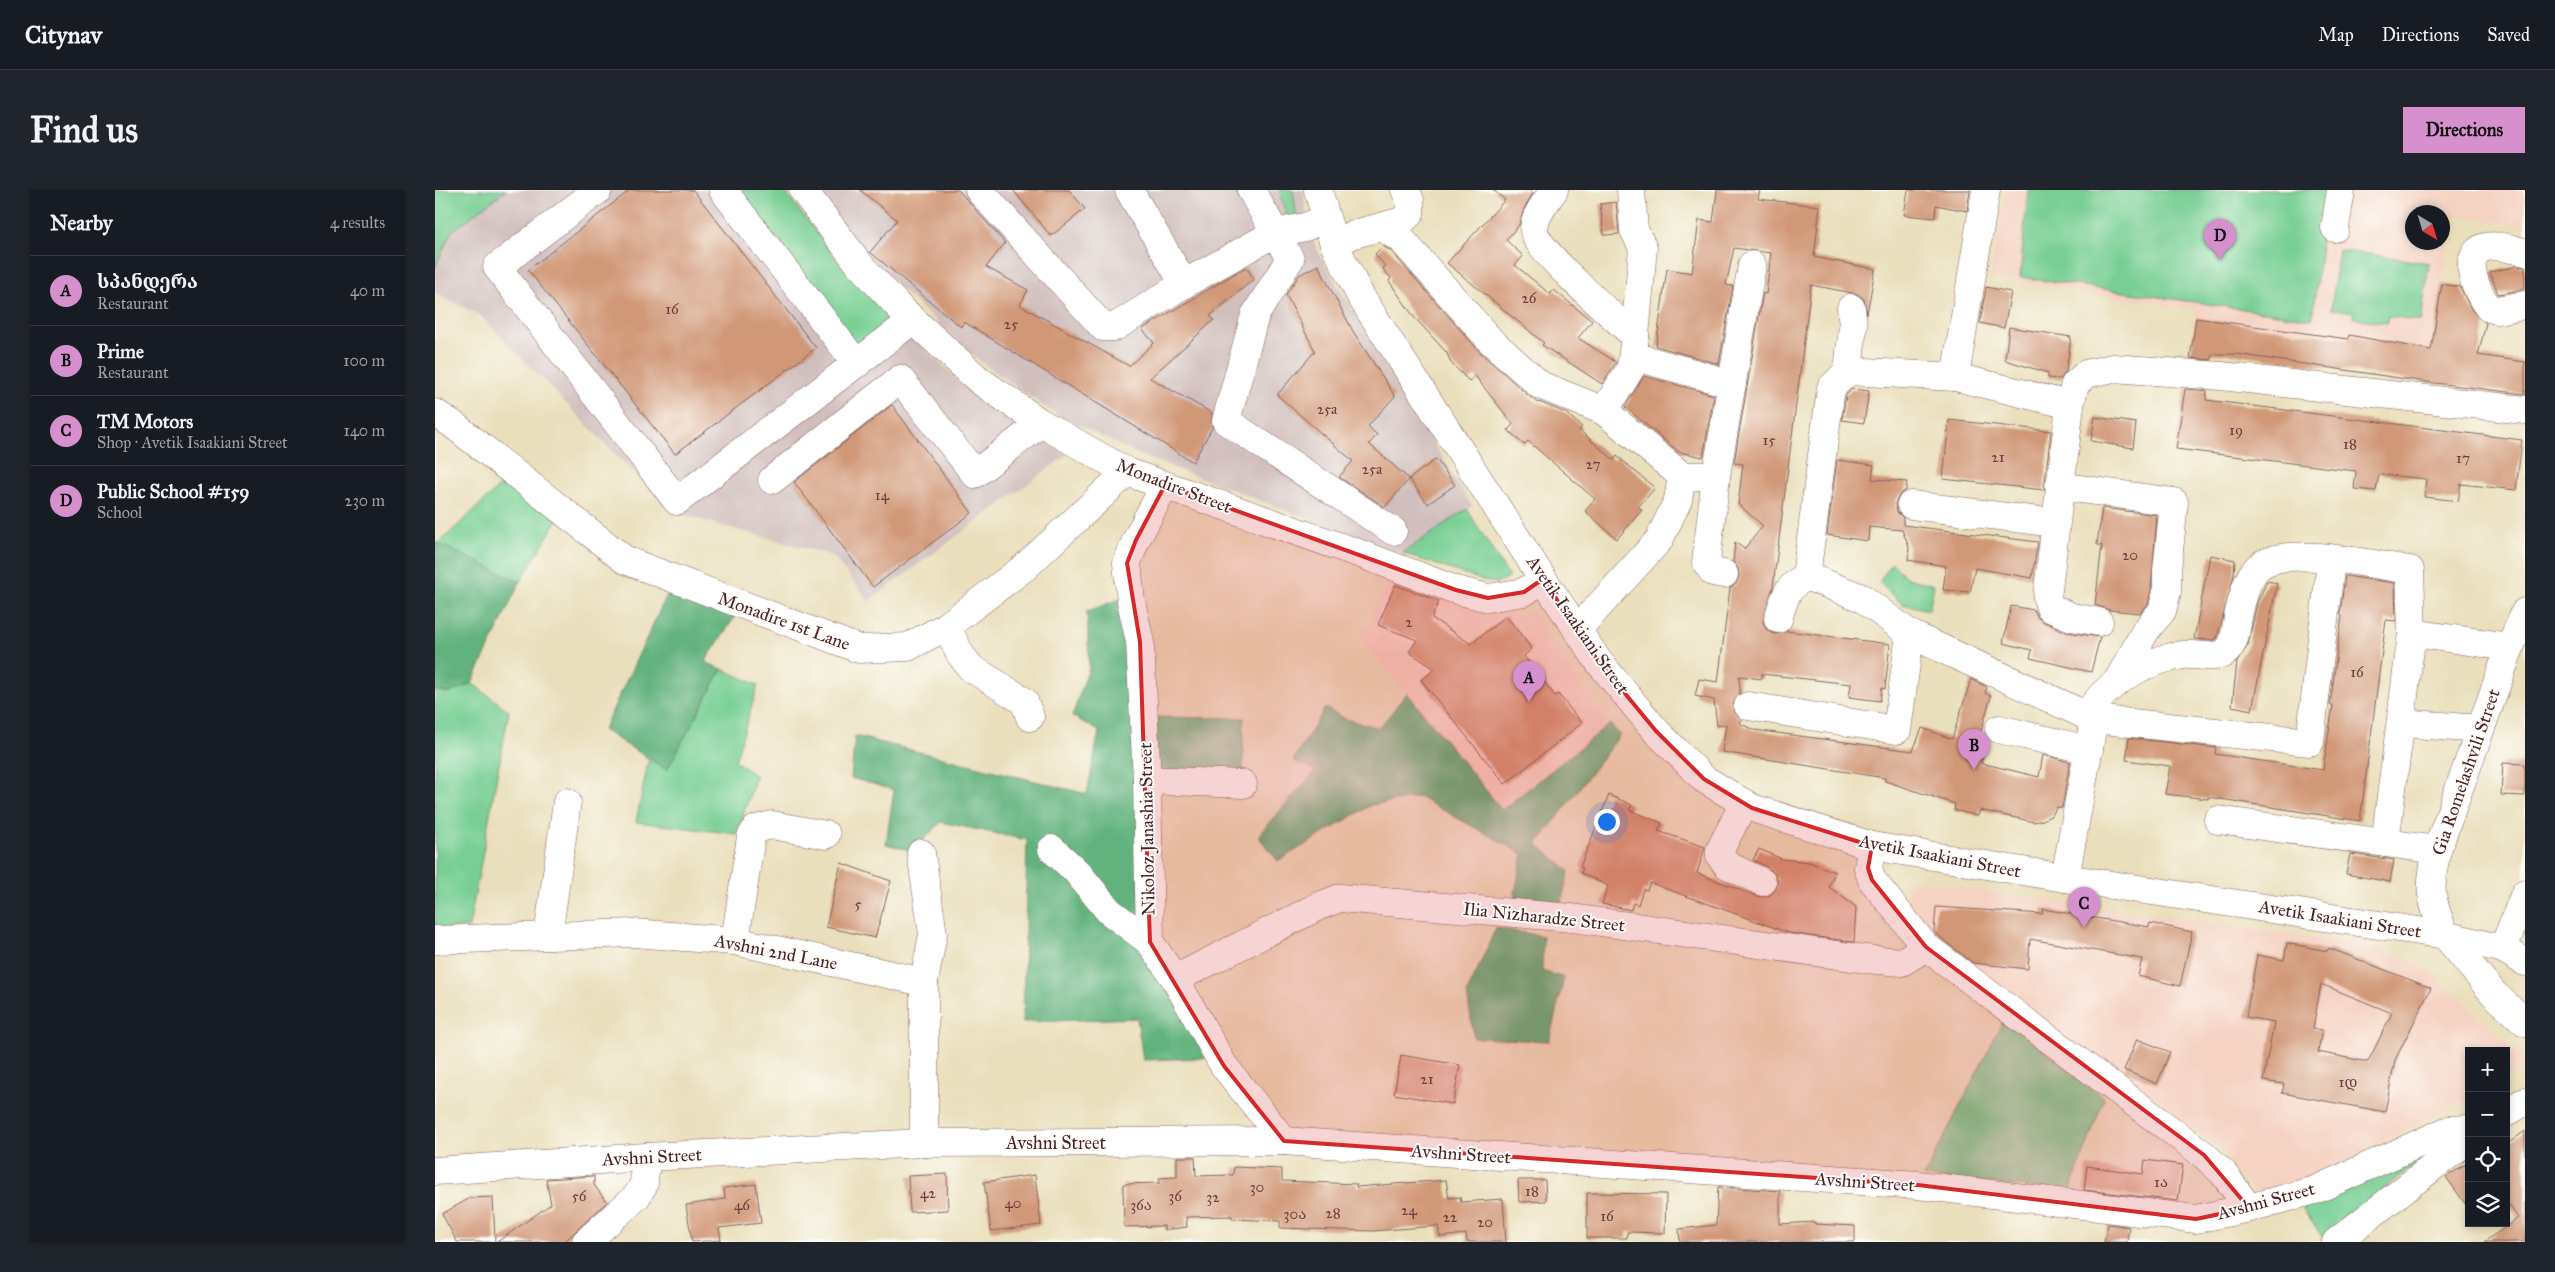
<!DOCTYPE html>
<meta charset="utf-8">
<style>
:root{--surface:#171b24;--page:#20242c;--text:#f1f3f6;--muted:#9ea1a6;--line:#363941;--accent:#d690ce}
body{margin:0;font-family:"IM FELL Great Primer","Noto Serif Georgian",serif;background:var(--page);color:var(--text)}
.controls{position:absolute;right:15px;bottom:15px;display:grid;overflow:hidden;border-radius:0px;box-shadow:0 2px 8px #0003}
.controls button{width:45px;height:45px;display:grid;place-items:center;padding:0;border:0;border-bottom:1px solid var(--line);background:var(--surface);color:var(--text);font:25px sans-serif}
.compass{position:absolute;left:1970px;top:15px;width:45px;height:45px;border-radius:50%;background:var(--surface);box-shadow:0 2px 8px #0003;rotate:142deg}
.you{position:absolute;left:1171px;top:631px;width:18px;height:18px;margin:-12px;border:4px solid #fff;border-radius:50%;background:#1a73e8;box-shadow:0 0 0 8px #1a73e833}
.badge{display:grid;place-items:center;width:32px;height:32px;border-radius:50%;background:var(--accent);color:#111;font-size:16px;font-weight:700}
.pin{position:absolute;translate:-50% -41px;filter:drop-shadow(0 1px 2px #0008)}
.pin::after{content:'';position:absolute;top:26px;width:18px;height:15px;background:inherit;clip-path:polygon(0 0,100% 0,50% 100%)}
.list{margin:0;padding:0;list-style:none}
h2{display:flex;justify-content:space-between;align-items:center;height:65px;margin:0;padding:0 20px;font-size:21px}
h2 small{font-size:16px;font-weight:400;color:var(--muted)}
.list li{display:grid;grid-template-columns:32px 1fr auto;gap:15px;align-items:center;box-sizing:border-box;height:70px;padding:0 20px;border-top:1px solid var(--line)}
.list b{display:block;font-size:19px;white-space:nowrap}
.list p{margin:0;font-size:16px;white-space:nowrap;color:var(--muted)}
.list em{font-size:16px;font-style:normal;color:var(--muted)}
.icon{flex:none;width:28px;height:28px;fill:none;stroke:currentColor;stroke-width:2;stroke-linecap:round;stroke-linejoin:round}
.map{position:relative;flex:none;width:2090px;height:1052px;overflow:hidden;border-radius:0px}
header{display:flex;align-items:center;gap:30px;box-sizing:border-box;height:70px;padding:0 25px;background:var(--surface);border-bottom:1px solid var(--line)}
header strong{font-size:24px}
nav{display:flex;gap:28px;margin-inline-start:auto;font-size:18px}
.intro{display:flex;align-items:center;justify-content:space-between;box-sizing:border-box;height:120px;padding:0 30px}
h1{margin:0;font-size:35px}
.button{padding:12px 22px;border-radius:0px;background:var(--accent);color:#111;font-size:18px;font-weight:700}
main{display:flex;gap:30px;padding:0 30px}
aside{flex:1;background:var(--surface);border-radius:0px;box-shadow:0 2px 8px #0003}
.map>svg:first-child{display:block}
.built{fill:#f5d2c2;fill-rule:evenodd}
.industrial{fill:#d1bfbd}
.green{fill:#78cf94;stroke:#617760}
.forest{fill:#62b27e;stroke:#566854}
.building{fill:#d19878;fill-rule:evenodd}
.lines{fill:none;stroke-linecap:round;stroke-linejoin:round}
.minor-casing{stroke:#82625e;stroke-width:29}
.major-casing{stroke:#82625e;stroke-width:29}
.minor{stroke:#fff;stroke-width:28}
.major{stroke:#fff;stroke-width:28}
.marked{fill:#d62828;fill-opacity:0.2;stroke:#d62828;stroke-width:4;stroke-linejoin:round}
.labels{text-anchor:middle;dominant-baseline:central;stroke-width:4;stroke-linejoin:round;paint-order:stroke}
.number-label{font-size:15px;fill:#6c3d3e}
.street-label{font-size:18px;fill:#4a1f2b;stroke:#fdfcf7}
</style>
<header>
<strong>Citynav</strong>
<nav><a>Map</a><a>Directions</a><a>Saved</a></nav>
</header>
<div class="intro"><h1>Find us</h1><a class="button">Directions</a></div>
<main>
<aside>
<h2>Nearby<small>4 results</small></h2>
<ul class="list">
<li><span class="badge">A</span><div><b>სპანდერა</b><p>Restaurant</p></div><em>40 m</em></li>
<li><span class="badge">B</span><div><b>Prime</b><p>Restaurant</p></div><em>100 m</em></li>
<li><span class="badge">C</span><div><b>TM Motors</b><p>Shop · Avetik Isaakiani Street</p></div><em>140 m</em></li>
<li><span class="badge">D</span><div><b>Public School #159</b><p>School</p></div><em>230 m</em></li>
</ul>
</aside>
<div class="map">
<svg width="2090" height="1052" viewBox="0 0 2090 1052">
<rect width="100%" height="100%" fill="#fdfcf7"/>
<filter id="ink" filterUnits="userSpaceOnUse"><feTurbulence type="fractalNoise" baseFrequency=".02" numOctaves="2"/><feDisplacementMap in="SourceGraphic" scale="10" xChannelSelector="R" yChannelSelector="G"/><feConvolveMatrix kernelMatrix="1 2 1 2 8 2 1 2 1" color-interpolation-filters="sRGB"/></filter>
<filter id="wash" filterUnits="userSpaceOnUse"><feTurbulence type="fractalNoise" baseFrequency=".0096" numOctaves="4" result="noise"/><feDisplacementMap in="SourceGraphic" scale="20" xChannelSelector="R" yChannelSelector="G"/><feGaussianBlur stdDeviation="1.12" result="paint"/><feColorMatrix in="noise" values="0 0 0 0 0 0 0 0 0 0 0 0 0 0 0 0 0 1.4 0 .05"/><feComposite in="paint" operator="in"/></filter>
<g filter="url(#wash)">
<rect width="100%" height="100%" fill="#eadfbc"/>
<g class="built">
<path d="M1571,0H2090V36L2018,25L1997,160L1914,145L1913,149L1843,139L1842,147H1832L1833,137L1820,135L1819,140L1789,132L1760,128L1761,120L1555,87ZM1978,22H2008V52H1978Z"/>
<polygon points="954,389 1060,424 1082,424 1097,421 1165,523 1175,534 1067,620 972,503 925,450"/>
<polygon points="1473,690 1933,755 1978,771 2000,785 2079,859 2090,873 2090,880 2071,889 2071,861 2034,861 2034,908 1858,997 1823,1002 1795,979 1793,964 1617,846 1525,776 1472,720"/>
</g>
<g class="industrial">
<polygon points="71,0 300,0 456,130 549,212 633,264 434,411 398,366 237,322 239,328 221,306 45,125 0,103 0,78 16,42"/>
<polygon points="384,0 868,0 873,40 889,73 1037,316 968,364 700,263 614,220 547,173 466,99 408,38"/>
</g>
<g class="green">
<polygon points="0,0 71,0 16,42 0,78"/>
<polygon points="300,0 349,0 409,79 456,130 422,156"/>
<polygon points="844,0 858,0 862,29 852,28"/>
<polygon points="1593,0 1893,0 1877,129 1585,87"/>
<polygon points="1904,60 1994,73 1986,131 1953,126 1952,133 1918,128 1919,122 1896,119"/>
<polygon points="72,289 123,329 85,392 3,354"/>
<polygon points="1032,319 1074,387 1061,393 1046,390 968,363"/>
<polygon points="1457,373 1472,388 1499,395 1494,420 1467,414 1444,392"/>
<polygon points="287,479 323,495 300,571 321,586 302,644 201,632 214,568 232,579"/>
<polygon points="37,493 74,521 34,737 0,739 0,500 14,503"/>
<polygon points="1569,829 1669,908 1635,1001 1489,987"/>
<polygon points="2004,954 1888,1048 1867,1018"/>
</g>
<g class="forest">
<polygon points="0,352 85,392 37,493 14,503 0,500"/>
<polygon points="232,405 301,425 270,472 287,479 232,580 168,540"/>
<polygon points="688,408 697,457 706,750 771,868 708,870 702,828 588,832 592,650 506,632 478,661 451,654 459,600 416,588 420,546 652,604 664,541 637,526 654,478 652,421"/>
<polygon points="972,503 1067,620 1175,534 1185,545 1102,654 1134,681 1124,721 1077,717 1088,664 984,607 936,615 843,671 823,646 881,580 858,571 890,518 911,529 944,538"/>
<polygon points="715,527 809,528 808,588 718,581"/>
<polygon points="1061,738 1108,746 1107,781 1129,788 1114,851 1039,848 1032,803"/>
</g>
<g id="blocks">
<g class="building">
<polygon points="195,0 258,0 381,158 240,264 93,80"/>
<polygon points="425,0 523,0 570,53 551,77 593,100 585,115 694,176 719,153 707,139 811,77 819,89 775,126 779,130 715,188 777,223 777,238 758,272 529,132 526,137 435,62 462,30"/>
<polygon points="578,0 634,0 650,19 616,46"/>
<polygon points="1058,0 1095,0 1098,3 1089,19 1084,35 1071,50 1088,66 1080,75 1115,104 1119,100 1157,131 1143,148 1181,172 1167,194 1107,155 1109,153 1012,73 1070,10"/>
<polygon points="1282,0 1325,0 1323,9 1385,16 1379,67 1440,79 1432,124 1429,109 1423,104 1376,95 1338,397 1328,432 1331,439 1339,444 1352,441 1455,454 1450,499 1447,498 1445,511 1414,507 1416,494 1327,484 1327,489 1304,486 1305,503 1298,514 1299,522 1306,529 1306,532 1304,533 1319,540 1478,561 1487,538 1517,549 1536,489 1552,497 1550,503 1556,506 1545,545 1551,547 1546,573 1604,587 1608,565 1635,572 1627,618 1622,617 1617,625 1608,630 1599,632 1545,620 1543,626 1519,620 1520,614 1450,591 1450,588 1287,562 1291,534 1282,536 1279,510 1260,506 1264,489 1283,492 1295,398 1301,394 1304,386 1303,378 1298,372 1300,352 1309,359 1328,336 1303,314 1308,274 1299,273 1328,103 1331,104 1336,63 1299,58 1291,95 1298,96 1284,174 1221,156 1232,79 1257,83 1264,30 1278,32"/>
<polygon points="1473,0 1535,0 1532,21 1501,15 1500,28 1469,25"/>
<polygon points="1181,12 1184,44 1169,45 1165,14"/>
<polygon points="948,56 956,61 1044,161 1095,207 1103,213 1104,212 1131,223 1147,237 1144,240 1179,270 1182,266 1220,298 1203,317 1207,320 1182,349 1150,321 1160,309 1093,251 1089,255 1073,240 1078,234 1040,186 1034,191 1016,173 1012,163 979,127 954,91 956,88 948,79 950,76 940,64"/>
<polygon points="883,75 919,143 960,206 933,236 942,245 934,254 974,289 950,317 904,287 918,271 842,205 880,161 851,105 864,85"/>
<polygon points="2082,76 2090,77 2090,99 2063,104 2055,82"/>
<polygon points="2007,94 2025,97 2037,121 2051,133 2043,165 2090,172 2090,204 1991,192 1801,164 1777,164 1776,170 1755,168 1761,128 1913,149 1914,145 1996,160"/>
<polygon points="1551,97 1576,102 1569,138 1545,133"/>
<polygon points="1574,137 1636,147 1631,181 1626,189 1613,188 1613,183 1570,170"/>
<polygon points="1209,186 1279,205 1268,267 1244,262 1190,217"/>
<polygon points="1417,199 1434,201 1429,233 1407,230 1411,205"/>
<polygon points="1750,199 1772,201 1771,210 2087,250 2081,300 2026,294 2023,311 1989,307 1991,289 1944,284 1941,301 1919,299 1921,281 1741,259"/>
<polygon points="457,215 537,323 438,397 359,292"/>
<polygon points="1660,227 1701,233 1698,258 1656,251"/>
<polygon points="1514,230 1616,241 1609,300 1508,289"/>
<polygon points="1001,269 1020,295 993,314 974,289"/>
<polygon points="1402,270 1439,275 1437,289 1472,292 1471,300 1464,305 1460,314 1462,322 1468,328 1468,335 1603,352 1597,388 1540,378 1535,402 1508,400 1511,376 1473,370 1474,357 1467,340 1434,337 1433,351 1392,345"/>
<polygon points="1667,318 1722,325 1716,400 1713,414 1705,423 1674,420 1660,415 1667,355 1662,355"/>
<polygon points="1775,365 1800,370 1799,385 1782,448 1778,450 1759,449"/>
<polygon points="1910,386 1960,393 1961,431 1951,430 1925,631 1773,607 1773,609 1730,604 1735,576 1691,570 1694,548 1781,558 1780,564 1888,580 1898,515 1895,515 1907,425 1905,424"/>
<polygon points="1832,391 1842,393 1817,520 1797,516 1802,472 1813,455 1822,413"/>
<polygon points="960,395 1004,411 997,428 1036,454 1071,426 1097,459 1089,466 1120,506 1123,504 1147,533 1070,594 986,490 1000,479 974,462 982,450 943,435"/>
<polygon points="1576,416 1599,420 1603,428 1609,432 1631,442 1665,447 1656,482 1595,468 1597,460 1568,453"/>
<polygon points="2068,573 2090,574 2090,606 2066,605"/>
<polygon points="1174,605 1197,615 1194,620 1227,633 1223,641 1270,657 1262,683 1321,706 1329,707 1335,705 1341,699 1343,691 1340,684 1334,678 1318,670 1324,659 1347,669 1374,672 1400,682 1394,697 1421,717 1419,752 1354,743 1215,693 1212,700 1208,699 1203,715 1198,713 1196,720 1167,714 1173,696 1146,683 1148,678 1145,677"/>
<polygon points="1915,664 1959,670 1955,692 1911,684"/>
<polygon points="406,673 456,691 440,748 391,737"/>
<polygon points="1501,717 1607,724 1608,719 1714,737 1715,733 1757,742 1745,796 1703,786 1707,769 1595,749 1593,779 1538,773 1499,742"/>
<path d="M1852,753L1892,761L1894,758L1996,798L1960,870L1950,922L1847,903L1849,894L1828,891L1839,832L1811,827L1822,765L1849,770ZM1886,794L1957,823L1933,872L1883,862L1887,840L1878,839Z"/>
<polygon points="1702,849 1735,862 1722,894 1689,880"/>
<polygon points="966,865 1025,875 1018,914 959,904"/>
<polygon points="2090,941 2090,1052 2049,1052 2083,1028 2071,1010 2071,955"/>
<polygon points="742,967 760,967 761,986 798,985 799,977 847,979 847,991 922,994 921,997 1011,990 1014,1008 1025,1007 1026,1012 1068,1009 1071,1052 1032,1052 1031,1044 1005,1047 1003,1036 937,1041 845,1038 845,1031 797,1029 797,1026 751,1027 752,1037 729,1040 729,1036 689,1037 688,994 725,993 724,988 742,987"/>
<polygon points="1710,970 1748,975 1743,1011 1649,1000 1652,976 1708,984"/>
<polygon points="2034,972 2034,1019 2011,987"/>
<polygon points="512,984 513,1020 475,1022 473,986"/>
<polygon points="600,985 606,1035 556,1041 549,992"/>
<polygon points="159,986 159,995 172,1012 129,1052 62,1052 116,1014 111,989"/>
<polygon points="1083,990 1110,990 1111,1011 1084,1012"/>
<polygon points="321,994 326,1033 284,1038 286,1050 257,1052 251,1015 290,1009 289,998"/>
<polygon points="1283,997 1345,1001 1345,1034 1380,1032 1380,1034 1420,1036 1420,1052 1245,1052 1244,1039 1281,1035"/>
<polygon points="1152,1003 1231,1004 1230,1043 1192,1042 1192,1048 1152,1048"/>
<polygon points="58,1007 60,1052 22,1052 7,1024 35,1008"/>
<polygon points="1673,1034 1694,1037 1692,1052 1669,1052"/>
</g>
</g>
</g>
<g filter="url(#ink)">
<use href="#blocks" fill-opacity="0" stroke="#82625e" stroke-width="1"/>
<g class="lines">
<defs>
<g id="minor">
<polyline points="163,0 62,77 242,311 478,130"/>
<polyline points="288,0 422,174"/>
<polyline points="368,0 425,75 464,117 545,191 606,233 692,282 923,363 1021,400 1053,408 1089,402 1108,389"/>
<polyline points="544,0 668,137 680,137 749,94 840,43 870,37 890,29"/>
<polyline points="694,0 749,94"/>
<polyline points="816,0 855,69 820,125 791,231 958,341"/>
<path d="M1119,0C1112,11 1098,27 1099,41C1100,59 1182,130 1200,146L1196,178L1169,221L1247,286H1281L1317,75"/>
<polyline points="1196,0 1199,40 1208,58 1200,146"/>
<polyline points="946,37 967,31 975,23 975,10 970,0"/>
<polyline points="1900,38 1906,0"/>
<polyline points="899,54 919,44 946,37 966,49 1056,151 1105,195 1169,221"/>
<path d="M2090,62C2079,60 2061,54 2051,57C2023,65 2043,104 2054,118L2062,120L2090,115"/>
<polyline points="1198,166 1297,194"/>
<polyline points="1413,181 1418,135 1416,118"/>
<polyline points="1520,187 1635,215"/>
<polyline points="0,223 16,233 190,370 424,459 473,457 512,436 590,377 692,282"/>
<polyline points="1281,286 1271,372 1278,382 1289,384"/>
<polyline points="337,290 465,189 540,284 606,233"/>
<polyline points="730,295 701,350 692,373 696,411 705,452 712,590 715,752 740,789 789,876 849,951"/>
<polyline points="1624,296 1739,312 1732,381 1732,402 1727,421 1711,440 1683,490"/>
<polyline points="1476,315 1620,333"/>
<polyline points="1371,386 1427,408 1475,444 1659,529 1875,552 1896,370"/>
<path d="M2090,422L2075,457L2002,660C1993,700 1995,708 2010,745L2068,759L2090,772"/>
<path d="M1343,429C1350,407 1350,399 1371,386L1396,198L1413,181L1520,187L1551,0"/>
<polyline points="1664,432 1637,427 1615,418 1612,408 1635,215 1640,194 1651,184 1678,178 1786,186 2090,220"/>
<polyline points="512,436 525,464 536,478 589,511 595,527"/>
<polyline points="1142,440 1224,350 1243,310 1247,286"/>
<polyline points="1313,516 1462,540 1475,444"/>
<path d="M1651,526C1671,493 1709,470 1748,465C1759,463 1779,470 1789,463C1801,456 1801,436 1804,422C1808,405 1813,382 1829,373C1859,357 1940,375 1975,380L1977,443"/>
<polyline points="1966,533 2045,539"/>
<polyline points="1564,539 1654,560"/>
<polyline points="712,590 808,594"/>
<polyline points="1309,613 1285,660 1285,666 1292,675 1327,692"/>
<polyline points="1783,630 2002,660"/>
<polyline points="1950,653 1977,443 2075,457"/>
<polyline points="1437,656 1433,678 1437,690 1491,757 1769,965 1788,983 1814,1018"/>
<polyline points="617,659 642,682 674,721 715,752"/>
<polyline points="486,663 498,744 489,792"/>
<polyline points="1630,688 1659,529"/>
<polyline points="113,746 132,612"/>
<polyline points="0,750 199,743 300,751 489,792 489,953"/>
<polyline points="300,751 316,647 321,639 337,635 391,645"/>
<polyline points="2068,759 2090,703"/>
<polyline points="740,789 884,716 905,708 1137,728 1430,769 1467,772 1491,757"/>
<polyline points="2071,923 2090,911"/>
<polyline points="0,981 211,967 489,953 849,951 1483,995 1761,1029 1814,1018 1880,1000 2014,940 2034,939"/>
<polyline points="151,1052 202,1006 209,994 211,967"/>
<polyline points="1901,1052 2034,949"/>
</g>
<polyline id="major" points="883,0 899,54 926,107 1108,389 1164,472 1221,541 1269,589 1317,618 1437,656 1630,688 2010,745 2059,804 2090,832"/>
</defs>
<use href="#minor" class="minor-casing"/>
<use href="#major" class="major-casing"/>
<use href="#minor" class="minor"/>
<use href="#major" class="major"/>
</g>
</g>
<path class="marked" d="M730,295L1021,400L1053,408L1089,402L1108,389L1164,472L1221,541L1269,589L1317,618L1437,656L1433,678L1437,690L1491,757L1769,965L1814,1018L1761,1029L1483,995L849,951L789,876L715,752L705,452L692,373L701,350Z"/>
<g class="labels">
<g class="number-label">
<text x="1094" y="108">26</text>
<text x="237" y="119">16</text>
<text x="576" y="134">25</text>
<text x="892" y="219">25a</text>
<text x="1801" y="240">19</text>
<text x="1334" y="250">15</text>
<text x="1915" y="254">18</text>
<text x="1563" y="267">21</text>
<text x="2028" y="268">17</text>
<text x="1158" y="274">27</text>
<text x="937" y="279">25a</text>
<text x="447" y="305">14</text>
<text x="1695" y="365">20</text>
<text x="974" y="432">2</text>
<text x="1922" y="482">16</text>
<text x="423" y="714">5</text>
<text x="992" y="889">21</text>
<text x="1913" y="892">1დ</text>
<text x="1726" y="992">1ა</text>
<text x="822" y="997">30</text>
<text x="1097" y="1001">18</text>
<text x="493" y="1003">42</text>
<text x="144" y="1006">56</text>
<text x="740" y="1006">36</text>
<text x="778" y="1007">32</text>
<text x="578" y="1013">40</text>
<text x="307" y="1015">46</text>
<text x="706" y="1015">36ა</text>
<text x="974" y="1020">24</text>
<text x="898" y="1023">28</text>
<text x="860" y="1024">30ა</text>
<text x="1172" y="1026">16</text>
<text x="1015" y="1027">22</text>
<text x="1050" y="1032">20</text>
</g>
<g class="street-label">
<text transform="translate(739 296) rotate(21)">Monadire Street</text>
<text transform="translate(349 431) rotate(20)">Monadire 1st Lane</text>
<text transform="translate(1143 435) rotate(55)">Avetik Isaakiani Street</text>
<text transform="translate(2031 582) rotate(-71)">Gia Romelashvili Street</text>
<text transform="translate(712 639) rotate(-91)">Nikoloz Janashia Street</text>
<text transform="translate(1505 666) rotate(11)">Avetik Isaakiani Street</text>
<text transform="translate(1109 727) rotate(6)">Ilia Nizharadze Street</text>
<text transform="translate(1905 729) rotate(9)">Avetik Isaakiani Street</text>
<text transform="translate(341 762) rotate(11)">Avshni 2nd Lane</text>
<text x="621" y="953">Avshni Street</text>
<text transform="translate(1026 964) rotate(4)">Avshni Street</text>
<text transform="translate(217 967) rotate(-3)">Avshni Street</text>
<text transform="translate(1430 992) rotate(4)">Avshni Street</text>
<text transform="translate(1831 1011) rotate(-15)">Avshni Street</text>
</g>
</g>
</svg>
<div class="controls">
<button>+</button>
<button>−</button>
<button><svg class="icon" aria-label="locate" viewBox="0 0 24 24"><circle cx="12" cy="12" r="6"/><path d="M12 2v4M12 18v4M2 12h4M18 12h4"/></svg></button>
<button><svg class="icon" aria-label="layers" viewBox="0 0 24 24"><path d="M12 4l9 5-9 5-9-5zM3 14l9 5 9-5"/></svg></button>
</div>
<svg class="compass" viewBox="-18 -18 36 36"><path d="M0-13l5 13h-10z" fill="#e53935"/><path d="M0 13l5-13h-10z" fill="#9ea1a6"/></svg>
<div class="you"></div>
<div class="pin badge" style="left:1094px;top:512px">A</div>
<div class="pin badge" style="left:1539px;top:580px">B</div>
<div class="pin badge" style="left:1649px;top:738px">C</div>
<div class="pin badge" style="left:1785px;top:70px">D</div>
</div>
</main>
